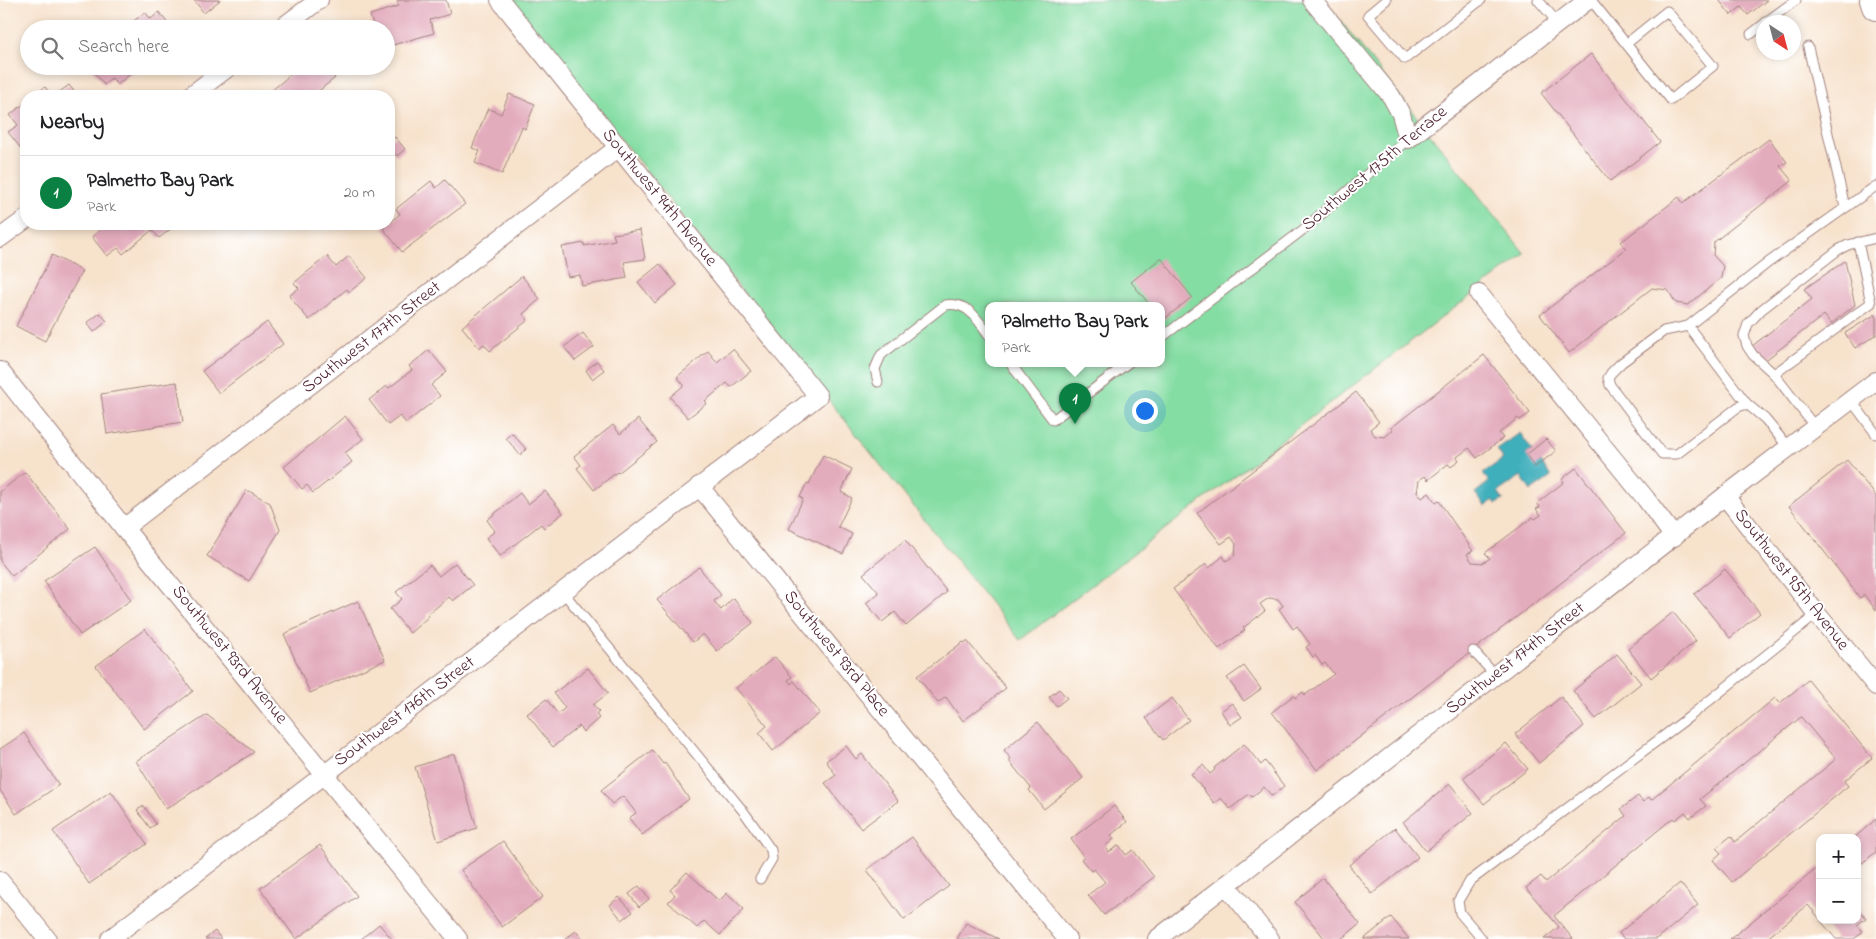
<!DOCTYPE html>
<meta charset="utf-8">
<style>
:root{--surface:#fff;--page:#f2f2f2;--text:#202124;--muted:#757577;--line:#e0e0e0;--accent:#0b8043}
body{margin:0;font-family:"Indie Flower",sans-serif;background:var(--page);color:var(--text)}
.controls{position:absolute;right:15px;bottom:15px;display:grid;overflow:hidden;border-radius:10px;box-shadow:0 2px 8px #0003}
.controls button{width:45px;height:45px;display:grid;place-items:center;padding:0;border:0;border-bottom:1px solid var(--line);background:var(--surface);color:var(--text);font:25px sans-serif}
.compass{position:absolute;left:1756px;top:15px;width:45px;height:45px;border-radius:50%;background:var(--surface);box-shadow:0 2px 8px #0003;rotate:144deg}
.you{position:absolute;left:1144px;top:410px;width:18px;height:18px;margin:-12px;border:4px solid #fff;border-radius:50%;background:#1a73e8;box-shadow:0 0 0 8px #1a73e833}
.badge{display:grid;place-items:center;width:32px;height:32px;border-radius:50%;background:var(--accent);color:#fff;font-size:16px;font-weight:700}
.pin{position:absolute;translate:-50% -41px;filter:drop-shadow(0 1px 2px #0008)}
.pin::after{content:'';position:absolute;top:26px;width:18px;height:15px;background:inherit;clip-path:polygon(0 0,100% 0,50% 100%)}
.popup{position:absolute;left:985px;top:302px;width:180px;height:65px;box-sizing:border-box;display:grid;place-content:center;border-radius:10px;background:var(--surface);filter:drop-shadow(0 1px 4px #0005);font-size:16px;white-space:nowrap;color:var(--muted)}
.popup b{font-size:19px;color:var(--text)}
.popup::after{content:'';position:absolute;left:50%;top:100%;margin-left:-10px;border:10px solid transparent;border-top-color:var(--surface)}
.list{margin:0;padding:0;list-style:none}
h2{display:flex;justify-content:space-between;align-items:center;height:65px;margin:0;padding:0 20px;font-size:21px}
h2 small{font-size:16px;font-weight:400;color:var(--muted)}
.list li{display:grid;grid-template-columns:32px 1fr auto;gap:15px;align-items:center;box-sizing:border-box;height:75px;padding:0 20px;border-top:1px solid var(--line)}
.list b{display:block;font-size:19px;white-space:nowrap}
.list p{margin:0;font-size:16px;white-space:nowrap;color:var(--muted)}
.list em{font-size:16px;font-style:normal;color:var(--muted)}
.icon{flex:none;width:28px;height:28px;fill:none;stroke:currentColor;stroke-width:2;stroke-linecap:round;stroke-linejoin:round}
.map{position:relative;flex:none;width:1876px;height:939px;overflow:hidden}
.search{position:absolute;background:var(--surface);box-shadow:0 2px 8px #0003;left:20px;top:20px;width:375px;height:55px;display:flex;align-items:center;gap:12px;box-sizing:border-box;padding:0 18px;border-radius:28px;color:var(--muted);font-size:19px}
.panel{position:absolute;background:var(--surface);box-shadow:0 2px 8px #0003;left:20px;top:90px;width:375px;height:140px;border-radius:20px}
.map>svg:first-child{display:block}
.green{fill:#84dda3;stroke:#677e67;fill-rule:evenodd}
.water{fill:#40afbc;stroke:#456774}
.building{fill:#e3acbd}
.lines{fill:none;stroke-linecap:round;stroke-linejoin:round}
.lane-casing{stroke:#a0807c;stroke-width:11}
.street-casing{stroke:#a0807c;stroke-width:20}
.highway-casing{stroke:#a0807c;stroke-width:30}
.lane{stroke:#fff;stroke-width:9}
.street{stroke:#fff;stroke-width:18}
.highway{stroke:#fff;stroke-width:28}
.labels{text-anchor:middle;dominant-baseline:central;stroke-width:4;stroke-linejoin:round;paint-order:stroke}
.street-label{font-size:18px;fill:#4a1f2b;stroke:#fff}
</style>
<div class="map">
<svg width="1876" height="939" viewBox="0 0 1876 939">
<rect width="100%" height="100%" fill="#fff"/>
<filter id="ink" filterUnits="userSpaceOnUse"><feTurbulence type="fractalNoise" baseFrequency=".02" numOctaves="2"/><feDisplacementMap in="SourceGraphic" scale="10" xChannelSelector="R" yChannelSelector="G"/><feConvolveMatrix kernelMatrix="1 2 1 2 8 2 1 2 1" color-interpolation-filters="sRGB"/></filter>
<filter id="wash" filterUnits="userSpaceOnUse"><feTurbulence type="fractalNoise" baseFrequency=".0096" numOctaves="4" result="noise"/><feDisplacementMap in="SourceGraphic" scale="20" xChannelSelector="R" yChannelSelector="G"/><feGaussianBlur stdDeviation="1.12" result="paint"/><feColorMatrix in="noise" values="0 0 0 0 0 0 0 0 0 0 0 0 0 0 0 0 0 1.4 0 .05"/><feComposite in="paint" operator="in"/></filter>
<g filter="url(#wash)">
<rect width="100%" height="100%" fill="#f7e2cc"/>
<path class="green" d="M510,0H1324L1525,254L1020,640ZM989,305H1161V363H989Z"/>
<polygon class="water" points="1520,433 1532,450 1526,455 1541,462 1551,477 1531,491 1521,476 1498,492 1503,500 1496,504 1494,500 1485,506 1475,493 1489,482 1483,473 1503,459 1497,449"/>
<g id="blocks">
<g class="building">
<polygon points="194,0 220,0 204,13"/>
<polygon points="401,0 446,0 450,14 430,20 434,33 386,47 386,29 374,29 370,15 399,6 397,1"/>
<polygon points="1719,0 1767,0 1748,15 1741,7 1731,15"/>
<polygon points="145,12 151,19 159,12 172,29 124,29"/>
<polygon points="1591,54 1660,142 1610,181 1541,93"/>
<polygon points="96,66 140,66 117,85 112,78 104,85 92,69"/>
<polygon points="301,66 337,66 330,72 335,78 312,96 276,96 271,91"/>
<polygon points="69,85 78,96 54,96"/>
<polygon points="45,87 52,96 33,96"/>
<polygon points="509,94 535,104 525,129 522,127 502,174 475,163 480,151 472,148 488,108 501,114"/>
<polygon points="26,102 26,155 8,132 18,125 10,115"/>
<polygon points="395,137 405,149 397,156 389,147 389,142"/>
<polygon points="1769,139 1787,162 1780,166 1792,181 1714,242 1713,255 1723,266 1721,278 1688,305 1676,303 1668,290 1652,288 1569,353 1540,315 1626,249 1621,242 1679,197 1683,203"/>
<polygon points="445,180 465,204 402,252 383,228 400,214 396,209 431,181 436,188"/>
<polygon points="99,224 177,224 159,238 152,230 123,254 118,248 107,256 92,237 102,228"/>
<polygon points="640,230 645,259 624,262 627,278 582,286 580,275 568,277 562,247 584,243 584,246 615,240 613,234"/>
<polygon points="52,255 82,271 45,341 16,326"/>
<polygon points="327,256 336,267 349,256 367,278 349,292 347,289 309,320 289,296 299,288 294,283"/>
<polygon points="1161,258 1192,297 1162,321 1161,305 1150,305 1131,282"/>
<polygon points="1845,261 1855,305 1831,324 1824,315 1763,362 1751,347 1812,299 1804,289"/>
<polygon points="660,264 677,285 655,303 638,282"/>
<polygon points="522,276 540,299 523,314 528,320 490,351 484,344 479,348 462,327"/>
<polygon points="100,313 107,321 94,332 87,323"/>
<polygon points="1876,314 1876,335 1855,348 1845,333"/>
<polygon points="267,322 283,344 219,393 202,371"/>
<polygon points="583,333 594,347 575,361 564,347"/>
<polygon points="733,349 751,371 731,387 727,383 705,401 707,403 688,418 670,397 684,385 677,377 708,351 717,362"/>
<polygon points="429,350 447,372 431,385 440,396 406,423 400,416 388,425 369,400 387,386 389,388 412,370 409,366"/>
<polygon points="1484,355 1530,413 1520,420 1518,418 1499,433 1503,438 1477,458 1469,448 1457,457 1459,460 1451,467 1448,464 1428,480 1425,476 1419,480 1417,493 1422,498 1429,493 1436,503 1439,501 1473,551 1467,554 1472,562 1483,563 1490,558 1485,553 1533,517 1535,519 1541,515 1536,509 1540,507 1537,503 1564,482 1562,479 1576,468 1626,533 1317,770 1272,712 1294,695 1295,698 1303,692 1305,695 1334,674 1325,663 1322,665 1315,655 1313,657 1306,647 1310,644 1297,626 1293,629 1279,609 1283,606 1278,599 1269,598 1260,604 1265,611 1243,628 1245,630 1219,649 1173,589 1206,564 1209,568 1223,556 1226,561 1235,555 1236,544 1231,537 1221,544 1197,513 1356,392 1379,422 1370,429 1375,436 1385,437 1393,430 1391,428"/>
<polygon points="597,361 604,370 592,379 586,370"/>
<polygon points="177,382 183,422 107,434 101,394"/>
<polygon points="345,416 363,439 345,453 352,462 313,493 307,485 302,489 284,467"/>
<polygon points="638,419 657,442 618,473 617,472 594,490 577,468 581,465 574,456 613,425 620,434"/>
<polygon points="512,433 526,449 520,455 506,438"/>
<polygon points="1546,439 1556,451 1535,467 1526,455"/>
<polygon points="823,455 852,469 841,492 852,498 838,527 852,534 843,554 789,529 803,499 800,497 807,483 809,484"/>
<polygon points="1847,460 1876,496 1876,610 1864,595 1860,598 1789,506"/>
<polygon points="25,472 70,529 12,576 0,561 0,492"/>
<polygon points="247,490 270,503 280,530 249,581 207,556"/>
<polygon points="545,491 563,513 544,528 541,524 500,556 486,538 495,531 487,520 520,493 528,504"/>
<polygon points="905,540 947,592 906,626 895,612 882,622 866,603 879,593 863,574"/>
<polygon points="95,547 131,600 80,635 44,581"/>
<polygon points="455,563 473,585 453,601 449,597 427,615 428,617 410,633 390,609 402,599 396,592 430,565 439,576"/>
<polygon points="699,567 721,595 714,601 721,610 733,598 753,623 717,651 703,634 693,642 657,600"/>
<polygon points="1725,569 1760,613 1730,638 1694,594"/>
<polygon points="358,601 385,660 310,693 284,634"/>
<polygon points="1673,612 1696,641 1651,678 1628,649"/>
<polygon points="145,629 193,691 144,729 96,666"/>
<polygon points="967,641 1006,688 963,721 946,697 938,703 917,676 963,642 964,643"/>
<polygon points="1617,654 1641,683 1596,719 1573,691"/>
<polygon points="775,657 792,677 788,680 791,684 794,681 820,713 773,751 759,733 767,726 736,688"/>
<polygon points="1244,666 1261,689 1244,701 1227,678"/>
<polygon points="588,668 608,693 593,705 599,711 596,714 599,718 583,732 579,726 553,747 527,714 546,699 558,714 565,708 554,693"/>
<polygon points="1808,680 1872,758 1844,781 1848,786 1732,882 1713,860 1721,853 1716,848 1731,836 1735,842 1836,759 1801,717 1700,799 1706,806 1690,818 1685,812 1675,820 1673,818 1554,916 1573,939 1544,939 1559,927 1526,888 1541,876 1546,882 1626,816 1621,809 1638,796 1643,802 1649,797 1651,800 1775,698 1780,703"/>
<polygon points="1059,689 1067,698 1057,706 1049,697"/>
<polygon points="1561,697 1584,726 1539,763 1515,734"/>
<polygon points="1172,698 1189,720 1163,740 1146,718"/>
<polygon points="1232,703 1242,717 1230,725 1221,711"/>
<polygon points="207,715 254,752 166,809 136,761"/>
<polygon points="1038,722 1083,778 1044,809 1029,790 1031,788 1009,761 1011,759 1004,750"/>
<polygon points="24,733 59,785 16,814 0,790 0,749"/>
<polygon points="1506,743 1528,769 1484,804 1463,778"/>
<polygon points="1244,744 1261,765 1265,761 1284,786 1272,796 1264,787 1252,797 1249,794 1230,809 1221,798 1214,803 1191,774 1203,765 1210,774 1215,770 1214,768"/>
<polygon points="846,746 856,759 862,754 898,801 861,829 825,783 836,775 826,761"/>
<polygon points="652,750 663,764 665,763 689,799 642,835 629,818 636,813 623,796 612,804 601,790"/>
<polygon points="454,754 477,828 438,841 415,767"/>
<polygon points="1450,784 1473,813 1426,851 1403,822"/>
<polygon points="111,791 147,844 89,884 53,831"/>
<polygon points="144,806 156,824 150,828 137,810"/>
<polygon points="1114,806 1127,822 1111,835 1114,839 1105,846 1109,852 1119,845 1126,855 1133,850 1154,877 1104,915 1088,895 1105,882 1094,869 1091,871 1081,859 1084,857 1071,839"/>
<polygon points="1876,819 1876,852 1857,867 1857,838 1854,838"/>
<polygon points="1395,828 1418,857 1372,894 1349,865"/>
<polygon points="912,837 949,886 904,920 867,870"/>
<polygon points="503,841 543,897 502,927 461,870"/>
<polygon points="320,845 357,896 296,939 260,888"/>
<polygon points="1820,866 1820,919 1808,905 1766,939 1730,939"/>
<polygon points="687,872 719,901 727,893 744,909 720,935 704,921 697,928 668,902 675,895 670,890"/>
<polygon points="1323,878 1360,924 1341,939 1325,939 1295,902"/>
<polygon points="1680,883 1698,905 1657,939 1624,939 1619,933"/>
<polygon points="639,886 649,899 639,907 629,894"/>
<polygon points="619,897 633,912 622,920 610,905"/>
<polygon points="1857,907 1866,918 1857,925 1863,932 1854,939 1836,939 1820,920 1857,920"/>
<polygon points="1391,917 1409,939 1364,939"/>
<polygon points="966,923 999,939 957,939"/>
<polygon points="379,924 392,939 361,939"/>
<polygon points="215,931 221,939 205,939"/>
<polygon points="576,931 582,939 565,939"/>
</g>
</g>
</g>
<g filter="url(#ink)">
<use href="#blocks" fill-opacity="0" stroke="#a0807c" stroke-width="1"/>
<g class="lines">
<defs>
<g id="lane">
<polyline points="1386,0 1368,15 1405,59 1481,0"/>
<polyline points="1538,0 1558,23"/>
<polyline points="1591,0 1671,100 1713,66 1667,11 1626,44"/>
<polyline points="1766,22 1796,0"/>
<polyline points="1751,34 1764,24"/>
<polyline points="1808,47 1845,207"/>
<polyline points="1688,326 1747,404"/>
<polyline points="1161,338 1304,229 1408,139"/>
<polyline points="1010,363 1053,420 1128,363"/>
<polyline points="1774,374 1753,355 1747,346 1744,336 1748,324 1761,310 1838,250 1848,245 1876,238"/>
<path d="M878,382L875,369L881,355L945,305C968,301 977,319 989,335"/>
<polyline points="1851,400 1876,434"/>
<polyline points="1815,427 1774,374 1871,303 1858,242"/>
<polyline points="1788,447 1765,419 1747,404 1738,407 1677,454 1662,454 1610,385 1608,378 1611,373 1621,363 1664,331 1688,326 1769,262 1876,186"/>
<polyline points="563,592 744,812 771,850 772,859 760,879"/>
<polyline points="1473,651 1495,675"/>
<polyline points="1482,939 1460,913 1458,901 1470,881 1689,717 1817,614"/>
</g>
<g id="street">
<polyline points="1312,0 1391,96 1401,114 1408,139 1588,0"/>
<polyline points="280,29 319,0"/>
<polyline points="190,96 230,66"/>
<polyline points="0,238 26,219"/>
<polyline points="1479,294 1646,499 1674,537"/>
<polyline points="0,371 124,528 458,939"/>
<polyline points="699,486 1067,939"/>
<polyline points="1725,496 1817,614 1876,686"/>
<polyline points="124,528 619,147"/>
<polyline points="0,881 47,939"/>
<polyline points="1226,885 1270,939"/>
<polyline points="110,939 818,396 500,0"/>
<polyline points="1157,939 1725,496 1876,381"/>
</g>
<polyline id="highway" points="1874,0 1876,6"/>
</defs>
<use href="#lane" class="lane-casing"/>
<use href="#street" class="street-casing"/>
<use href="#highway" class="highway-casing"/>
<use href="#lane" class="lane"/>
<use href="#street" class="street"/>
<use href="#highway" class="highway"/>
</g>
</g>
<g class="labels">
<g class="street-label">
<text transform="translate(1375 169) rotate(-40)">Southwest 175th Terrace</text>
<text transform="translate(659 198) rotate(51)">Southwest 94th Avenue</text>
<text transform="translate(372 338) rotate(-38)">Southwest 177th Street</text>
<text transform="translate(1791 580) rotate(52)">Southwest 95th Avenue</text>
<text transform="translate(836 654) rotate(51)">Southwest 93rd Place</text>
<text transform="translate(229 655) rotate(51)">Southwest 93rd Avenue</text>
<text transform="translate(1516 659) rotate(-38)">Southwest 174th Street</text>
<text transform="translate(405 712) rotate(-37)">Southwest 176th Street</text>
</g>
</g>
</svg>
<div class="controls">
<button>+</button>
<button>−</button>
</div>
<svg class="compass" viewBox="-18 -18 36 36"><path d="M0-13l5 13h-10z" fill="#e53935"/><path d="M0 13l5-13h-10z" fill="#757577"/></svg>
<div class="you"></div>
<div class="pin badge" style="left:1075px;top:424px">1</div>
<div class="popup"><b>Palmetto Bay Park</b>Park</div>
<div class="search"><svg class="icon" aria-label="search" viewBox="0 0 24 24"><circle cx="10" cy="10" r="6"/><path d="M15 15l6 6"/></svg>Search here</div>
<section class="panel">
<h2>Nearby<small></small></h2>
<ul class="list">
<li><span class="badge">1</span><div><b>Palmetto Bay Park</b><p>Park</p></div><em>20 m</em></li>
</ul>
</section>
</div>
